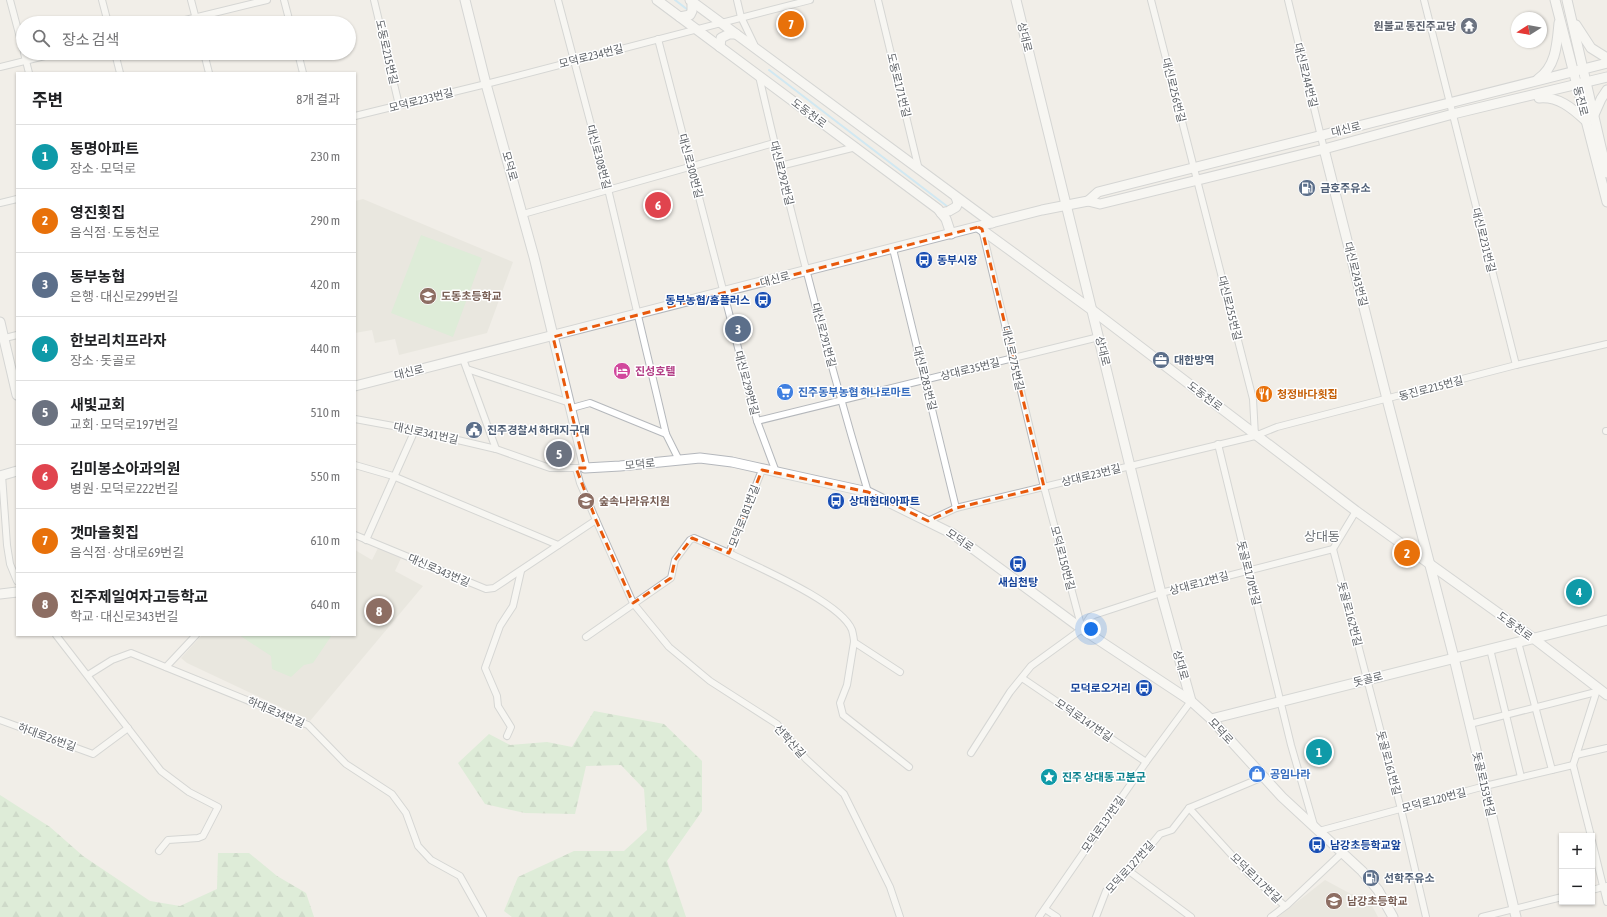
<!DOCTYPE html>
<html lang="ko">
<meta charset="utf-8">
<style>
:root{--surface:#fff;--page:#f6f6f6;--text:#202124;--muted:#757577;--line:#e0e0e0;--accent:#0f766e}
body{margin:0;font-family:"Asap Condensed","Noto Sans KR",sans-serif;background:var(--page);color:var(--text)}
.controls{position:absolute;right:12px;bottom:12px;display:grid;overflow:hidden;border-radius:0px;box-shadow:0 1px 3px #0004}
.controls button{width:36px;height:36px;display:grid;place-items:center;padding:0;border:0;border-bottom:1px solid var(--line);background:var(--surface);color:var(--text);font:20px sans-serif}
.compass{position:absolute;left:1511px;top:12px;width:36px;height:36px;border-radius:50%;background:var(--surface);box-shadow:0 1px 3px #0004;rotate:259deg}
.you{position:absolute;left:1091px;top:629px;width:14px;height:14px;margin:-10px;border:3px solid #fff;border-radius:50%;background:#1a73e8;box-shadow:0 0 0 6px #1a73e833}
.badge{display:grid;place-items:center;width:26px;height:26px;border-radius:50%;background:var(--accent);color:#fff;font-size:13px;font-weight:700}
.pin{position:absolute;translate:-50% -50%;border:2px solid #fff;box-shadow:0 1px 4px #0006}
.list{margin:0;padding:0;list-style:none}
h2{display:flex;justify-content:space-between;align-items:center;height:52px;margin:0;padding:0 16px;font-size:17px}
h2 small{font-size:13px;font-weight:400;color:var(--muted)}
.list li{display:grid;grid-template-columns:26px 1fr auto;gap:12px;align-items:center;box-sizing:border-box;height:64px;padding:0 16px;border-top:1px solid var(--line)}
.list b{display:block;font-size:15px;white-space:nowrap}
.list p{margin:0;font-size:13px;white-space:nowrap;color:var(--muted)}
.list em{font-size:13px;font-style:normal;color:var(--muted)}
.icon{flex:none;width:22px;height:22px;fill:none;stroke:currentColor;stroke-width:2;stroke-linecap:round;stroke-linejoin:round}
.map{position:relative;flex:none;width:1607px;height:917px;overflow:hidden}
.search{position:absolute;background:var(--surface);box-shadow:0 1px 3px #0004;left:16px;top:16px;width:340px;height:44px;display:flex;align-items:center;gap:10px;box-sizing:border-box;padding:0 14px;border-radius:22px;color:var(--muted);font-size:15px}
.panel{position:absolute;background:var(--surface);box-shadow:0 1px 3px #0004;left:16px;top:72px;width:340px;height:564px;border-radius:0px}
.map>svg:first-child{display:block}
.education{fill:#e1ddd6}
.green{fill:#c7e8c5}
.forest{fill:url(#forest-firs)}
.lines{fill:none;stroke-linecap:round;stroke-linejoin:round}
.stream{stroke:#aadffe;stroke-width:2}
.street-casing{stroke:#b5b8bc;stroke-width:8}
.secondary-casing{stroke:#b4b7bc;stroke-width:11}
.street{stroke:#fff;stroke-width:6}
.secondary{stroke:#fff;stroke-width:9}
.marked{fill:none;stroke:#e8590c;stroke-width:3;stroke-dasharray:8 5;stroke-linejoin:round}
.labels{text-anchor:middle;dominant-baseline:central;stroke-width:3;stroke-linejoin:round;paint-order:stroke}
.worship-label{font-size:11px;font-weight:bold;fill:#5b616d;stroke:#fff;text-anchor:end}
.street-label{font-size:11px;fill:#5f6368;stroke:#fff}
.service-label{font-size:11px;font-weight:bold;fill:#4e5e75;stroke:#fff;text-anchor:start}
.transit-label{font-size:11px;font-weight:bold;fill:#164399;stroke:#fff;text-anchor:start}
.education-label{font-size:11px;font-weight:bold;fill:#785e54;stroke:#fff;text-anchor:start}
.hotel-label{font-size:11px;font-weight:bold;fill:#b23c85;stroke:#fff;text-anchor:start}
.shop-label{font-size:11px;font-weight:bold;fill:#366cbe;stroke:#fff;text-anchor:start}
.food-label{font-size:11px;font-weight:bold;fill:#c56008;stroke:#fff;text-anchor:start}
.culture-label{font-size:11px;font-weight:bold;fill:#0d838f;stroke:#fff;text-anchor:start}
.quarter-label{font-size:13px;fill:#70757a;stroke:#fff}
</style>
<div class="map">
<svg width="1607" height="917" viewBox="0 0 1607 917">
<defs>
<pattern id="forest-firs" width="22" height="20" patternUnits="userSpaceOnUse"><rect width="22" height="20" fill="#c7e8c5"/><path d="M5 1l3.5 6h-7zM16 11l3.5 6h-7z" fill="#a5c0a4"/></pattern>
</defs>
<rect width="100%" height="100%" fill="#f1eee8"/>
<g class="education">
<polygon points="363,199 513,262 487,333 399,355 395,339 375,343 372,330 355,333 355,201"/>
<polygon points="378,548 403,554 395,571 423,586 310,721 187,663 181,658 202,635 355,635 355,550 372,560"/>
<polygon points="1325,880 1351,894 1367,896 1378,917 1278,917"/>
</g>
<g class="green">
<polygon points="421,235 482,258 453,337 391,313"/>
<polygon points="239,635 332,635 313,663 304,665 291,677 272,669 271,656"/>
</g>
<g class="forest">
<polygon points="594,711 664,724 702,761 702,811 667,861 686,917 512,917 504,911 518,877 574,851 624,851 647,830 644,789 621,765 586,766 575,814 525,813 485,804 458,763 489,734 510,745 547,742 572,747"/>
<polygon points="0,795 50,827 83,856 150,901 180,906 217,889 218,853 249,853 277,876 306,893 314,917 0,917"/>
</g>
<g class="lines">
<g class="stream">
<polyline points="675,0 688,10"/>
<polyline points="769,70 948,207"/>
</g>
<defs>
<g id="street">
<polyline points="10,0 23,49"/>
<polyline points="102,0 108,23"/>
<polyline points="191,0 197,23"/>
<polyline points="284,0 290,23"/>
<polyline points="374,0 399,105"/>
<polyline points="558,0 608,189 666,434 679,460"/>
<polyline points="737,0 741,17 754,44"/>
<polyline points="878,0 919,170"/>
<polyline points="1151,0 1253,399 1255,436"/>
<polyline points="1288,0 1324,149"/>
<polyline points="1424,0 1516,365"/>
<polyline points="173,23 267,0"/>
<polyline points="658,39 757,421 776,472"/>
<polyline points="24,53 29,73"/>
<polyline points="115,53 120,73"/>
<polyline points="204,53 209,73"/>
<polyline points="298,53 303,73"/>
<polyline points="0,67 57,53"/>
<path d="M759,76C791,216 827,355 868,492"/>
<polyline points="355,116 486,84 810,0"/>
<polyline points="780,166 856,147"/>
<polyline points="0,203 17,199"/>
<polyline points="523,214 774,143"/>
<polyline points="982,229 1044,487 1082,629"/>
<polyline points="893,249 956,508"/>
<polyline points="1,339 17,335"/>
<polyline points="463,359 496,449"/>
<polyline points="467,369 570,403"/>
<polyline points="572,408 590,403 666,434"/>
<polyline points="355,419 415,430 496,449 550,468 579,468"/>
<polyline points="757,421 1099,337"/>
<polyline points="1606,431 1607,431"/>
<polyline points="1218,444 1291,745 1314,825"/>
<polyline points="355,465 393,476 558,545"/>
<polyline points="576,468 580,483 596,520 633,603 669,647 710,681 777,724 806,759 844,794 890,887 900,917"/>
<polyline points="2,475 7,545 10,564 17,581"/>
<polyline points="928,521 956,508 1255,436 1277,427 1516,365 1607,344"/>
<polyline points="355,535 486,589 494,588 596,520"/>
<polyline points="366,540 415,430"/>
<polyline points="1333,549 1401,809 1426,917"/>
<path d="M729,553C757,567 841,602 852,630C853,634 854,638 854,642L900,672"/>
<polyline points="56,635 161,771 189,792 218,807 203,836 198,838 168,840 159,851"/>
<polyline points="586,637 671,578 675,560 690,540 694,538 729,553 762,470"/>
<polyline points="854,642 847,685 840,703 843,715 909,767"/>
<polyline points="1518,642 1552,770"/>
<polyline points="1490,649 1521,777"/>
<polyline points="166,667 196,635"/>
<polyline points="88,675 112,660 131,653 308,725 346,764 392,794 406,813 418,846 431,860 460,876 483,917"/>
<polyline points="1022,678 1146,762"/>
<polyline points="0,720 93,754 128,728"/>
<polyline points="1470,724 1596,692"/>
<polyline points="507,736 511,727 498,706 497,696 485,668 500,626 513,606 521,571"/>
<polyline points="971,753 1010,692 1031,666 1082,629 1090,617 1094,615 1161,593 1333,549 1356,511"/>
<polyline points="1576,755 1607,748"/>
<polyline points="1573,765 1597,690"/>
<polyline points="1573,765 1591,836"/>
<polyline points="1189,808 1249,874 1285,906"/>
<polyline points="1319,831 1485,786 1573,765"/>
<polyline points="1592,841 1607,902"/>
<polyline points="1129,871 1191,917"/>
<polyline points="1592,890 1607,886"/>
<polyline points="1045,909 1057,917"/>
<polyline points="1039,917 1146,762 1191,701"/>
<polyline points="1096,917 1106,891 1132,868 1160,834 1172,830 1189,808 1263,777"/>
<polyline points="1271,917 1287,905 1342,853"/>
<polyline points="1482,917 1562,897"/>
</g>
<g id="secondary">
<polyline points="465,0 486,84 534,257 585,468 620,466 700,458 732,462 868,492 953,534 1082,629 1191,701 1211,719 1282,797 1362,871 1378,890 1393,917"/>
<polyline points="657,0 938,209 946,219 951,234"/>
<polyline points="690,0 992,223"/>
<polyline points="1016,0 1161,593 1191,701"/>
<polyline points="1555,0 1607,202"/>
<polyline points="1567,0 1607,173"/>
<polyline points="680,17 690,15 692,11 692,1"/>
<polyline points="1576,25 1591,48 1607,58"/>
<polyline points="720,47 721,38 729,34 736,34"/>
<path d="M1538,79C1556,67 1557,44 1559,23"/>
<path d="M1539,98C1558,96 1572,108 1585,120"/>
<polyline points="1593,117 1601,99 1607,90"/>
<polyline points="1324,149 1387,399 1454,658 1516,917"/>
<polyline points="1088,201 1098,192 1607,63"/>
<polyline points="941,213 949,211 956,207 958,203 956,197"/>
<polyline points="978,227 1092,310 1356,511 1533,638 1607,695"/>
<polyline points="0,322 17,395"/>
<polyline points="355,386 1042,210 1088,201 1100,204 1324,149 1453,114 1607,77"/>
<polyline points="0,476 17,471"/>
<polyline points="0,594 17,592"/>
<polyline points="1211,719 1607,620"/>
</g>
</defs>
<use href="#street" class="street-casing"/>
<use href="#secondary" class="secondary-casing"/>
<use href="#street" class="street"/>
<use href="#secondary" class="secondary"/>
</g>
<path d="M0 0H1607V917H0ZM978,227L982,229L1044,487L956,508L928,521L868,492L762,470L729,553L692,538L675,560L671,578L633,603L596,520L576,468H585L553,337Z" fill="#f1eee8" fill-opacity=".55" fill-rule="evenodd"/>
<path class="marked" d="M978,227L982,229L1044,487L956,508L928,521L868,492L762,470L729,553L692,538L675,560L671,578L633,603L596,520L576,468H585L553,337Z"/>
<defs>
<symbol id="temple-disc" viewBox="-11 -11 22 22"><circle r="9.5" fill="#6b7280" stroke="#fff"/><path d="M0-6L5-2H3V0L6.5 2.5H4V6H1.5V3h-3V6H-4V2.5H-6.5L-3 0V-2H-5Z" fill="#fff"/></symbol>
<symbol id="fuel-disc" viewBox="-11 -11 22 22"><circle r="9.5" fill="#5c6f8a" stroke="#fff"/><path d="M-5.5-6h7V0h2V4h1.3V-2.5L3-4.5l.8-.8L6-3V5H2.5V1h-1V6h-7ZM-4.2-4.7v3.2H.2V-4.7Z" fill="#fff"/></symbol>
<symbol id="bus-disc" viewBox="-11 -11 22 22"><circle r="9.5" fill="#1a4fb4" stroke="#fff"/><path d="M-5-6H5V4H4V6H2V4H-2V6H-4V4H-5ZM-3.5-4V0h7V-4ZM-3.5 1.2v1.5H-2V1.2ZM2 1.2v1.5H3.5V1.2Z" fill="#fff"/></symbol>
<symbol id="school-disc" viewBox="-11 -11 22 22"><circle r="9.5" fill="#8d6e63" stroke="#fff"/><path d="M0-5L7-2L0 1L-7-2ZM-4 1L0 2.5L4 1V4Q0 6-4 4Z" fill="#fff"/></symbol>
<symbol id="office-disc" viewBox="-11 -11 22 22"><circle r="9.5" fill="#5c6f8a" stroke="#fff"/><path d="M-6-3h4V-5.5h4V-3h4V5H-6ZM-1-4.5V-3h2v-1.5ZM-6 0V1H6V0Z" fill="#fff"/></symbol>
<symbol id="hotel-disc" viewBox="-11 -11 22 22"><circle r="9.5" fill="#d1479c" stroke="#fff"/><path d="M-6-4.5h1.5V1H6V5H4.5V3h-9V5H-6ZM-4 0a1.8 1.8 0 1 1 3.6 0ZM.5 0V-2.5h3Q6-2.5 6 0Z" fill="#fff"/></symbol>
<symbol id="supermarket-disc" viewBox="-11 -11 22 22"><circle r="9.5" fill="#3f7fe0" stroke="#fff"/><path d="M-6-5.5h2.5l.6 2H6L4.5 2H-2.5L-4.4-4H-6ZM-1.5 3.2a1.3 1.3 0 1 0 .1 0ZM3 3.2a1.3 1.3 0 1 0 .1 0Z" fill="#fff"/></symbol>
<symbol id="restaurant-disc" viewBox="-11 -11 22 22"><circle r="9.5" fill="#e8710a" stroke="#fff"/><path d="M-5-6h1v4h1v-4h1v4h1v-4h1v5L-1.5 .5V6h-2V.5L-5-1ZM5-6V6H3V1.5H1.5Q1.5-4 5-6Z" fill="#fff"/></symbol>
<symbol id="civic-disc" viewBox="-11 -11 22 22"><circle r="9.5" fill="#5c6f8a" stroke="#fff"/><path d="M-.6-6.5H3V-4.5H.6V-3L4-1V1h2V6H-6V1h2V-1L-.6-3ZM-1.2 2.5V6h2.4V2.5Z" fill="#fff"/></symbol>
<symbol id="shop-disc" viewBox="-11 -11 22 22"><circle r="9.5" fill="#3f7fe0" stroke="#fff"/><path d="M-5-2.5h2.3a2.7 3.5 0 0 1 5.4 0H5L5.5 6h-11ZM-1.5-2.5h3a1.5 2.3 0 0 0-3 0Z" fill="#fff"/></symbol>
<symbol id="sight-disc" viewBox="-11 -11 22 22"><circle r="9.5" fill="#0f9aa8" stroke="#fff"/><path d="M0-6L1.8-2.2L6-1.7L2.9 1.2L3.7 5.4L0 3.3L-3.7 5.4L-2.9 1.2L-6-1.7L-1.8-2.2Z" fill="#fff"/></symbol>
</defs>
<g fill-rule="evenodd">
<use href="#temple-disc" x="1459" y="16" width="20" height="20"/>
<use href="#fuel-disc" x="1297" y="178" width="20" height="20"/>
<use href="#bus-disc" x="914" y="250" width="20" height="20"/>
<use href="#school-disc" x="418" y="286" width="20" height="20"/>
<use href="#bus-disc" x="753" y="290" width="20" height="20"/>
<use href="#office-disc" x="1151" y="350" width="20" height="20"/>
<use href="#hotel-disc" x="612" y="361" width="20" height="20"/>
<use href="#supermarket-disc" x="775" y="382" width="20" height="20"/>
<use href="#restaurant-disc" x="1254" y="384" width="20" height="20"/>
<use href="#civic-disc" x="464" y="420" width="20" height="20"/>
<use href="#school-disc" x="576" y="491" width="20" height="20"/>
<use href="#bus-disc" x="826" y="491" width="20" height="20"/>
<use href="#bus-disc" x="1008" y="554" width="20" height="20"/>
<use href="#bus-disc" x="1134" y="678" width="20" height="20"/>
<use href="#shop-disc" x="1247" y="764" width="20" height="20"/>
<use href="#sight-disc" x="1039" y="767" width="20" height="20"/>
<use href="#bus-disc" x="1307" y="835" width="20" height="20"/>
<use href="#fuel-disc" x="1361" y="868" width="20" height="20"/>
<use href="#school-disc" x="1324" y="891" width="20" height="20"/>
</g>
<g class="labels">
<g class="worship-label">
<text x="1456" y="26">원불교 동진주교당</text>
</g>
<g class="street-label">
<text transform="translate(1025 37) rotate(76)">상대로</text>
<text transform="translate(387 52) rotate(77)">도동로215번길</text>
<text transform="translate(591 56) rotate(-14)">모덕로234번길</text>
<text transform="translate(1306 75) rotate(76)">대신로244번길</text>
<text transform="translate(899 85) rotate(76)">도동로171번길</text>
<text transform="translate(1174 90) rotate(76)">대신로256번길</text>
<text transform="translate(421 100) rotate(-14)">모덕로233번길</text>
<text transform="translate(1581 101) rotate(76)">동진로</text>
<text transform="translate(809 113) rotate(37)">도동천로</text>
<text transform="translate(1346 129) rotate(-14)">대신로</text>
<text transform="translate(599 157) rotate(75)">대신로308번길</text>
<text transform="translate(510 166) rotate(74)">모덕로</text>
<text transform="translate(691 166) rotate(75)">대신로300번길</text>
<text transform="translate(782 173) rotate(76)">대신로292번길</text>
<text transform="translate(1484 240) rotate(76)">대신로231번길</text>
<text transform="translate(1356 274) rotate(76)">대신로243번길</text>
<text transform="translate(775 279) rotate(-15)">대신로</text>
<text transform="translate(1230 308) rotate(76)">대신로255번길</text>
<text transform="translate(824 335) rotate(75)">대신로291번길</text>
<text transform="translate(1103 351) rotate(76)">상대로</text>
<text transform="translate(1013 358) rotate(77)">대신로275번길</text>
<text transform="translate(970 369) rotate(-14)">상대로35번길</text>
<text transform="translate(409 372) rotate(-14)">대신로</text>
<text transform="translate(925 378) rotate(76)">대신로283번길</text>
<text transform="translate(747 383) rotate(75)">대신로299번길</text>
<text transform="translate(1431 388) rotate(-15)">동진로215번길</text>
<text transform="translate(1205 396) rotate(37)">도동천로</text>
<text transform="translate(426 433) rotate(12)">대신로341번길</text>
<text transform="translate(640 464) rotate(-6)">모덕로</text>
<text transform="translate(1091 475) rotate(-14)">상대로23번길</text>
<text transform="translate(744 516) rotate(-69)">모덕로181번길</text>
<text transform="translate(960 540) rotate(34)">모덕로</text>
<text transform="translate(1063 558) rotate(75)">모덕로150번길</text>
<text transform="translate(439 570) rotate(23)">대신로343번길</text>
<text transform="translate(1249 573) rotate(76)">돗골로170번길</text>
<text transform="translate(1199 583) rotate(-15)">상대로12번길</text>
<text transform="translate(1350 614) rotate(75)">돗골로162번길</text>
<text transform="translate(1515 626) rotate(36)">도동천로</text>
<text transform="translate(1181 665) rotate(74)">상대로</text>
<text transform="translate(1368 679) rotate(-14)">돗골로</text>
<text transform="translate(276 712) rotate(23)">하대로34번길</text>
<text transform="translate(1084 720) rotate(34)">모덕로147번길</text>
<text transform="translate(1221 731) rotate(47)">모덕로</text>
<text transform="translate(47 737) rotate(20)">하대로26번길</text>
<text transform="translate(790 741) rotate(48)">선학산길</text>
<text transform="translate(1389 763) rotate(75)">돗골로161번길</text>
<text transform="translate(1484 784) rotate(77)">돗골로153번길</text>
<text transform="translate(1434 800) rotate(-15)">모덕로120번길</text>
<text transform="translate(1103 824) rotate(-55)">모덕로137번길</text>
<text transform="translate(1130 867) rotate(-48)">모덕로127번길</text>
<text transform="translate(1256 878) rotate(44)">모덕로117번길</text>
</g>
<g class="service-label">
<text x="1320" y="188">금호주유소</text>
<text x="1174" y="360">대한방역</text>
<text x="487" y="430">진주경찰서 하대지구대</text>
<text x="1384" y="878">선학주유소</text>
</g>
<g class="transit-label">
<text x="937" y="260">동부시장</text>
<text x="750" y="300" text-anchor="end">동부농협/홈플러스</text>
<text x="849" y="501">상대현대아파트</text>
<text x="1018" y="582" text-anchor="middle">새심천탕</text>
<text x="1131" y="688" text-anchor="end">모덕로오거리</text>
<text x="1330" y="845">남강초등학교앞</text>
</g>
<g class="education-label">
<text x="441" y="296">도동초등학교</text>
<text x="599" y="501">숲속나라유치원</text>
<text x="1347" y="901">남강초등학교</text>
</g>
<g class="hotel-label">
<text x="635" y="371">진성호텔</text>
</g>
<g class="shop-label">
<text x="798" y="392">진주동부농협 하나로마트</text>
<text x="1270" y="774">공임나라</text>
</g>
<g class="food-label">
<text x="1277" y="394">청정바다횟집</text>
</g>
<g class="culture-label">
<text x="1062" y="777">진주 상대동 고분군</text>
</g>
<g class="quarter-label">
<text x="1322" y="536">상대동</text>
</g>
</g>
</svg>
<div class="controls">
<button>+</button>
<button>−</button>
</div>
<svg class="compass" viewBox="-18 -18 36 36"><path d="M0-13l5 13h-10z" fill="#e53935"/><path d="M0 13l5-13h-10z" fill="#757577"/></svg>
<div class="you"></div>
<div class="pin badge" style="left:1319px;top:752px;background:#0f9aa8">1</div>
<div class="pin badge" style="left:1407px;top:553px;background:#e8710a">2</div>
<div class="pin badge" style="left:738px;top:329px;background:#5c6f8a">3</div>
<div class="pin badge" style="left:1579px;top:592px;background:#0f9aa8">4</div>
<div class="pin badge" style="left:559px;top:454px;background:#6b7280">5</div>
<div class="pin badge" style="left:658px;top:205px;background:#e0444e">6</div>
<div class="pin badge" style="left:791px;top:24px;background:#e8710a">7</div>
<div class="pin badge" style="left:379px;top:611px;background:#8d6e63">8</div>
<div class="search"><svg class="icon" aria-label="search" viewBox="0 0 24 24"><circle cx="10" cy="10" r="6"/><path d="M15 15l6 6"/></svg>장소 검색</div>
<section class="panel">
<h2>주변<small>8개 결과</small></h2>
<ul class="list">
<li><span class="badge" style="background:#0f9aa8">1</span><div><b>동명아파트</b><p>장소 · 모덕로</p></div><em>230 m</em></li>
<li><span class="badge" style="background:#e8710a">2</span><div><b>영진횟집</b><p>음식점 · 도동천로</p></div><em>290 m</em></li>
<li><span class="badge" style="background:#5c6f8a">3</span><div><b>동부농협</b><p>은행 · 대신로299번길</p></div><em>420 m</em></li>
<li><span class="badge" style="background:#0f9aa8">4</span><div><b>한보리치프라자</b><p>장소 · 돗골로</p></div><em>440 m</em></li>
<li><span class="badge" style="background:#6b7280">5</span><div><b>새빛교회</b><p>교회 · 모덕로197번길</p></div><em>510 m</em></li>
<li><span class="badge" style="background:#e0444e">6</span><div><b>김미봉소아과의원</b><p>병원 · 모덕로222번길</p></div><em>550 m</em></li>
<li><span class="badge" style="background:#e8710a">7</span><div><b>갯마을횟집</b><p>음식점 · 상대로69번길</p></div><em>610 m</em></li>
<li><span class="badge" style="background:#8d6e63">8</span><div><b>진주제일여자고등학교</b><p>학교 · 대신로343번길</p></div><em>640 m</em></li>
</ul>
</section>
</div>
